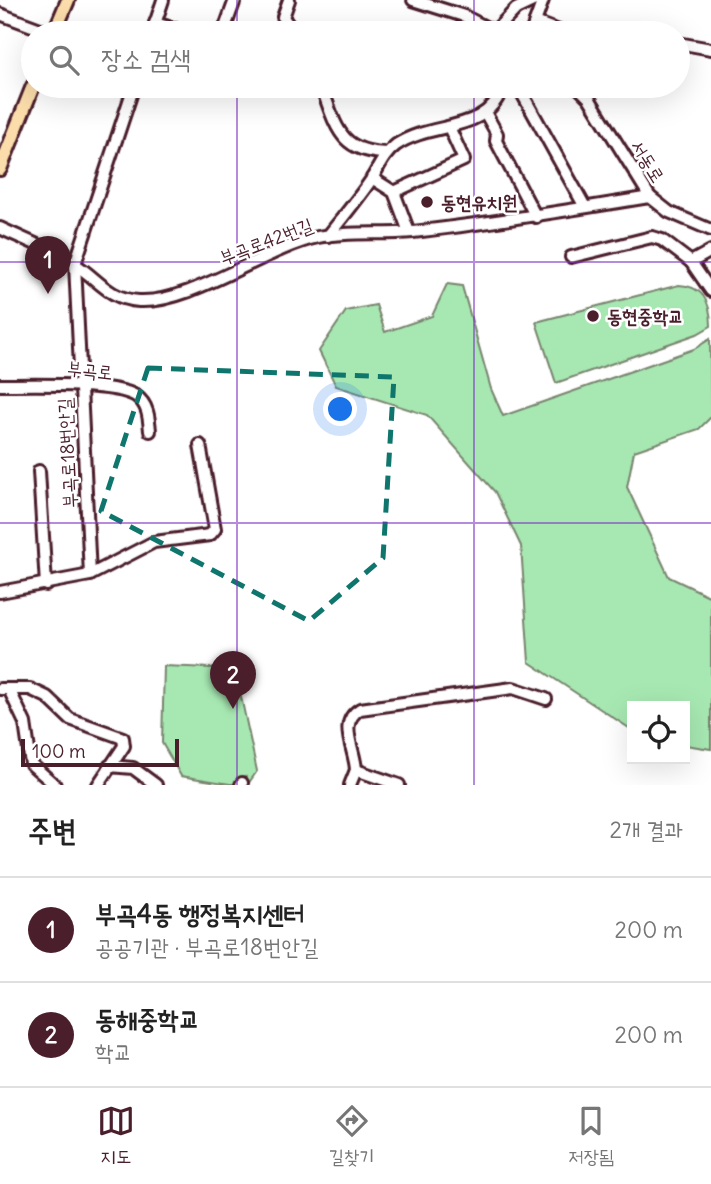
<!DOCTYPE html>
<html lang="ko">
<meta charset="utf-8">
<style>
:root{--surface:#fff;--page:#f6f6f6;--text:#222;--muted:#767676;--line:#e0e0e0;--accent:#4a1f2b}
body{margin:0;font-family:Delius,"Poor Story",sans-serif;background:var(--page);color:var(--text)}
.controls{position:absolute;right:21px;bottom:21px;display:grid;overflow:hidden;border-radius:0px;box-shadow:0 7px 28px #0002}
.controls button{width:63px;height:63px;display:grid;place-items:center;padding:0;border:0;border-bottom:2px solid var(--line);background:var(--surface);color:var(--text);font:35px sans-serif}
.scale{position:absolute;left:21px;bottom:18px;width:158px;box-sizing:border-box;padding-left:7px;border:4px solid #4a1f2b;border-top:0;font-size:19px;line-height:24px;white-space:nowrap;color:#4a1f2b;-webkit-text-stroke:5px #fff;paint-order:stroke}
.you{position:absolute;left:341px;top:410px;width:24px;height:24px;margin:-18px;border:5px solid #fff;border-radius:50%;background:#1a73e8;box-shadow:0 0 0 10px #1a73e833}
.badge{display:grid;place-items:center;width:46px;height:46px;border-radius:50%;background:var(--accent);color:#fff;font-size:23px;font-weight:700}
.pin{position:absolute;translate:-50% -58px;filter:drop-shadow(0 2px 4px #0008)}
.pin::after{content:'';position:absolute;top:37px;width:24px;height:21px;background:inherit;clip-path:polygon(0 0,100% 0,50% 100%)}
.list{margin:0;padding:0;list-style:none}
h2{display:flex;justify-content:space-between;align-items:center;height:91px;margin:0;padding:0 28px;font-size:30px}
h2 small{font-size:23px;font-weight:400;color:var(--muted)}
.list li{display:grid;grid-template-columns:46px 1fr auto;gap:21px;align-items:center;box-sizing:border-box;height:105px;padding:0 28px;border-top:2px solid var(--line)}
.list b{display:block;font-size:26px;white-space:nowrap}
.list p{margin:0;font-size:23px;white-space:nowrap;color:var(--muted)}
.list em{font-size:23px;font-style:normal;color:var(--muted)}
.icon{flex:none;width:38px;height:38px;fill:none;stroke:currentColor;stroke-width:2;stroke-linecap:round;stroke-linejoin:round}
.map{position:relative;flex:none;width:711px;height:785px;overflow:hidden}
.search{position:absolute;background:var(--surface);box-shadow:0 7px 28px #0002;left:21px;right:21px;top:21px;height:77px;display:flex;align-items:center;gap:18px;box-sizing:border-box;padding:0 24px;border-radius:38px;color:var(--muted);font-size:26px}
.sheet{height:301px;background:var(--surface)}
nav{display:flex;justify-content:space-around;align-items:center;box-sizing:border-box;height:98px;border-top:2px solid var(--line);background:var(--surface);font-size:19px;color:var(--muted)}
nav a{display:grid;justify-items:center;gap:4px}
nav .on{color:var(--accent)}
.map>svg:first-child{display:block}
.green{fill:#a7e8b2;stroke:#78846e;stroke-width:2}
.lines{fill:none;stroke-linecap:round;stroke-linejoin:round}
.minor-casing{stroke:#4a1f2b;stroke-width:16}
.major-casing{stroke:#4a1f2b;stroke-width:18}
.minor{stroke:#fff;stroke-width:10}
.major{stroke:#fbddab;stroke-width:12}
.marked{fill:none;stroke:#0f766e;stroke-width:5;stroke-dasharray:14 9;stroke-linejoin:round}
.grid{fill:none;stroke:#7b2cbf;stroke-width:2;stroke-opacity:0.55}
.poi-dot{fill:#4a1f2b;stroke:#fff;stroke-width:2.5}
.labels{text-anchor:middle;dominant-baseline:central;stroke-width:5;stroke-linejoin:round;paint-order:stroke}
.street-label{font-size:19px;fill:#4a1f2b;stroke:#fff}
.poi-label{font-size:19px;font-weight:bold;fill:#4a1f2b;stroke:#fff;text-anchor:start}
</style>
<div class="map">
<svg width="711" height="785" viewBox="0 0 711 785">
<rect width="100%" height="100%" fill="#fff"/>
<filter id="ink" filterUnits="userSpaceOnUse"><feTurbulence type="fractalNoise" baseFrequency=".0143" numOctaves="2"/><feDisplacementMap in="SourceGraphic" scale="14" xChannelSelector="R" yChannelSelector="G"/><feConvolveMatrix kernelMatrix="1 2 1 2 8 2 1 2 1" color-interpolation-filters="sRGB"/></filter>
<g filter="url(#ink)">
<g class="green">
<polygon points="447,284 462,286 491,389 503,416 694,349 710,339 711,417 699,429 634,451 627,487 669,577 711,597 711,749 685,745 685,706 632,706 632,730 529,662 521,546 495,492 427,415 336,386 319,351 346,311 376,305 385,332 432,316"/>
<path d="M679,285C703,286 711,302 711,326L697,334L556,383L536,322Z"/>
<polygon points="164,666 235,669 257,771 248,784 230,784 181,776 162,743"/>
</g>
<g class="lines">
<defs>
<g id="minor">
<polyline points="289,0 283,17 294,33"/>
<polyline points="413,0 464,16 497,33"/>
<polyline points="0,14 51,33"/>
<polyline points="535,22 564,33"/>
<polyline points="155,23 189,33"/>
<polyline points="494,32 516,9 535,0"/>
<polyline points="152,33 163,0"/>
<polyline points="223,33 235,0"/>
<polyline points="531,33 543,0"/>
<polyline points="678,43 711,49"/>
<path d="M321,86C336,124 338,152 386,153"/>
<polyline points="518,86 585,207"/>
<polyline points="577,86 589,98 650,197 669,212 711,230"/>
<polyline points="486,114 497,134 496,141 536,217"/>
<polyline points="372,178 394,192 409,232"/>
<polyline points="394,192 464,160 449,127"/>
<path d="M0,228C25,240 53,250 76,265C99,280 109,299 139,301C190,304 266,248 318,237C349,231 382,235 413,232C493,223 571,210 650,197"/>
<path d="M328,236C343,217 358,199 371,180C379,167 384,154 396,145C433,120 487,135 503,86"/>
<polyline points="571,257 652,237 662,240 691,262 711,251"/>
<polyline points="691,262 711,291"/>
<path d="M0,385C29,385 113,382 136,396C148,404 149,418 150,431"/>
<polyline points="39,471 46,585"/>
<polyline points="90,575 75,264 134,86"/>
<polyline points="0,592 90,575 154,542 210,535 215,529 200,445"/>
<polyline points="0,689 30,689 47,697 70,719 123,738 124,746 98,785"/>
<polyline points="9,689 25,723 31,764 55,785"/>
<polyline points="109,766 133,768 156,785"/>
<path d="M356,770C355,748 337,723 360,709L513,688L546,699"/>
<polyline points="241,785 242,783"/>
<polyline points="350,785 356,770 399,785"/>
</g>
<g id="major">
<polyline points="54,33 68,0"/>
<polyline points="0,169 33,86"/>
</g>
</defs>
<use href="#minor" class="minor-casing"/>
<use href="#major" class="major-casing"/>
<use href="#minor" class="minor"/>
<use href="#major" class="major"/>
</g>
</g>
<path class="marked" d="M148,368L394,377L383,558L309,621L101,511Z"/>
<path class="grid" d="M237,0V33M474,0V33M237,86V785M474,86V785M0,262H711M0,523H711"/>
<g class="poi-dot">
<circle cx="427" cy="202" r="7"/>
<circle cx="593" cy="316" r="7"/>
</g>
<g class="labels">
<g class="street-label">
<text transform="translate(648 161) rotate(58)">서동로</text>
<text transform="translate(266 241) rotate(-21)">부곡로42번길</text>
<text transform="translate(90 370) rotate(6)">부곡로</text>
<text transform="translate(67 453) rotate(-93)">부곡로18번안길</text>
</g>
<g class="poi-label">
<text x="441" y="202">동현유치원</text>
<text x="607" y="316">동현중학교</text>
</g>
</g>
</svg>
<div class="controls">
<button><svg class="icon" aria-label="locate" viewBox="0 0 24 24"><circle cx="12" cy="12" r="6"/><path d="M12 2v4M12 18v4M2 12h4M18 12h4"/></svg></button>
</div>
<div class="scale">100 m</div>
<div class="you"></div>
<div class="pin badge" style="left:48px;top:294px">1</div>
<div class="pin badge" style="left:233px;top:709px">2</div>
<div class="search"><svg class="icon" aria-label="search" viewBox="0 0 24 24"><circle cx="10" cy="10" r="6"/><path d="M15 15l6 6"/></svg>장소 검색</div>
</div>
<section class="sheet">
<h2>주변<small>2개 결과</small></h2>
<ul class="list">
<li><span class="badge">1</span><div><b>부곡4동 행정복지센터</b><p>공공기관 · 부곡로18번안길</p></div><em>200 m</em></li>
<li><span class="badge">2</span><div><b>동해중학교</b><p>학교</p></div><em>200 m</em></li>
</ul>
</section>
<nav>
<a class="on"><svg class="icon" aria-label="map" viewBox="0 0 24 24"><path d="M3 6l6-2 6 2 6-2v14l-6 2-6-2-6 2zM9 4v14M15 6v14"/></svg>지도</a>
<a><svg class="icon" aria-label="directions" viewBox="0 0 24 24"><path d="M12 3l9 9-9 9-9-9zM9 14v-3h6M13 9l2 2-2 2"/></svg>길찾기</a>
<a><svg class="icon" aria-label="saved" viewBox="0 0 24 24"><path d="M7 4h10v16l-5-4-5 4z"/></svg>저장됨</a>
</nav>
